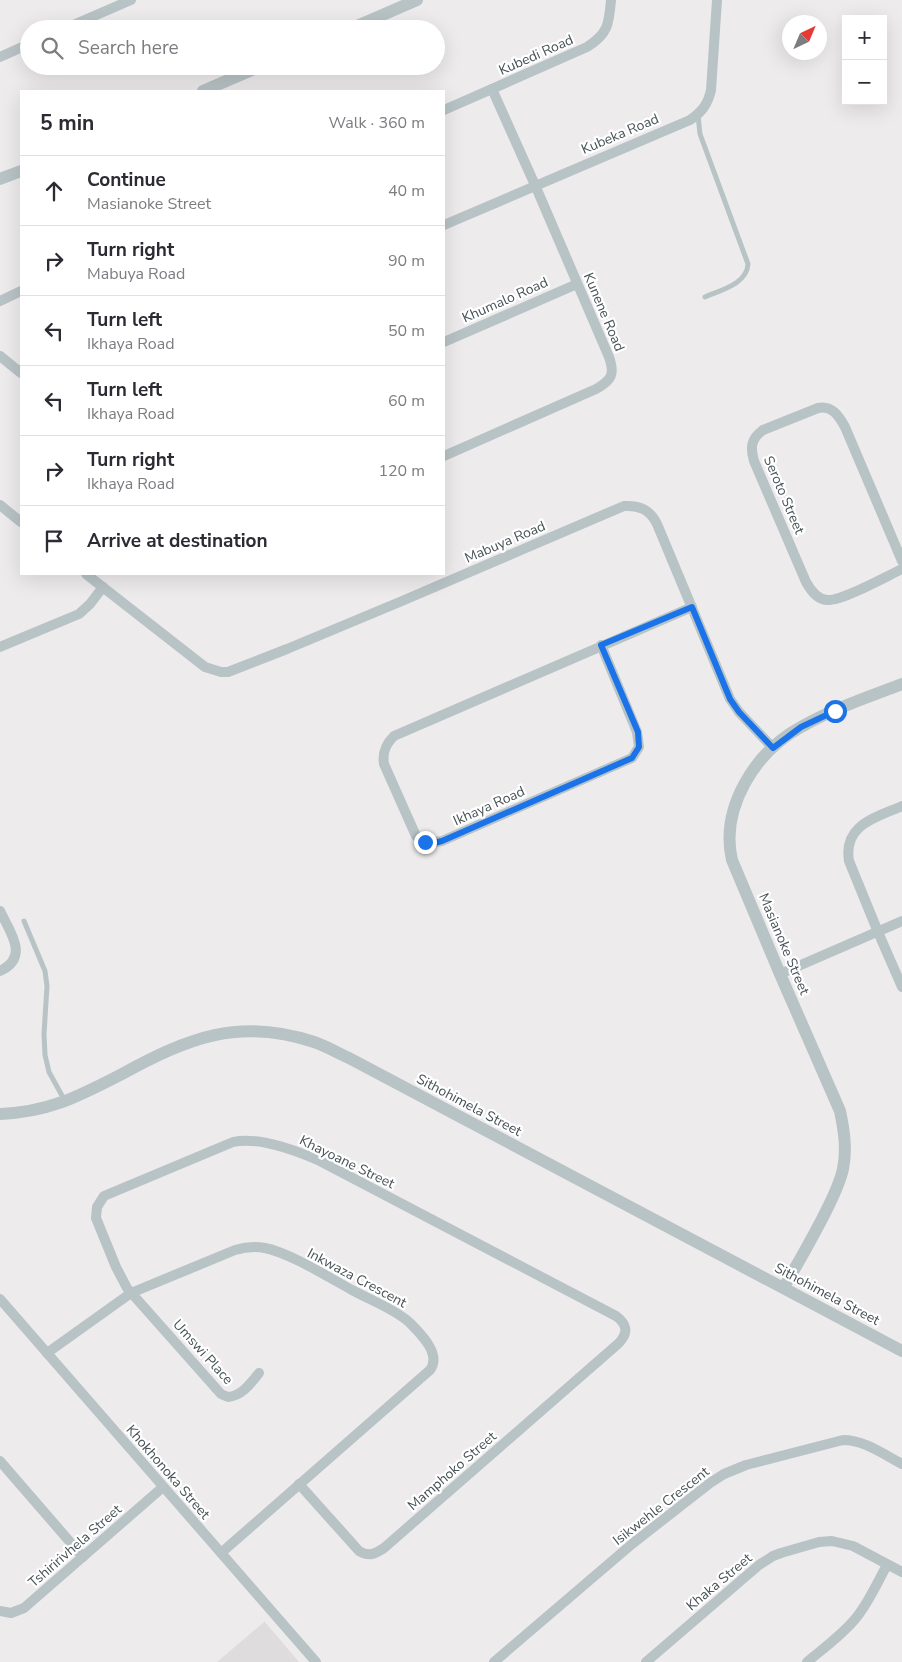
<!DOCTYPE html>
<meta charset="utf-8">
<style>
:root{--surface:#fff;--page:#f7f7f7;--text:#2b2b33;--muted:#7c7c81;--line:#e1e1e2}
body{margin:0;font-family:"Nunito Sans",sans-serif;background:var(--page);color:var(--text)}
.controls{position:absolute;right:15px;top:15px;display:grid;overflow:hidden;border-radius:0px;box-shadow:0 5px 20px #0002}
.controls button{width:45px;height:45px;display:grid;place-items:center;padding:0;border:0;border-bottom:1px solid var(--line);background:var(--surface);color:var(--text);font:25px sans-serif}
.compass{position:absolute;left:782px;top:15px;width:45px;height:45px;border-radius:50%;background:var(--surface);box-shadow:0 5px 20px #0002;rotate:44deg}
.stop{position:absolute;width:15px;height:15px;margin:-11px;border:4px solid #1a73e8;border-radius:50%;background:#fff}
.stop.end{background:#1a73e8;border-color:#fff;box-shadow:0 1px 5px #0008}
.list{margin:0;padding:0;list-style:none}
h2{display:flex;justify-content:space-between;align-items:center;height:65px;margin:0;padding:0 20px;font-size:21px}
h2 small{font-size:16px;font-weight:400;color:var(--muted)}
.list li{display:grid;grid-template-columns:32px 1fr auto;gap:15px;align-items:center;box-sizing:border-box;height:70px;padding:0 20px;border-top:1px solid var(--line)}
.list b{display:block;font-size:19px;white-space:nowrap}
.list p{margin:0;font-size:16px;white-space:nowrap;color:var(--muted)}
.list em{font-size:16px;font-style:normal;color:var(--muted)}
.icon{flex:none;width:28px;height:28px;fill:none;stroke:currentColor;stroke-width:2;stroke-linecap:round;stroke-linejoin:round}
.map{position:relative;flex:none;width:902px;height:1662px;overflow:hidden}
.search{position:absolute;background:var(--surface);box-shadow:0 5px 20px #0002;left:20px;top:20px;width:425px;height:55px;display:flex;align-items:center;gap:12px;box-sizing:border-box;padding:0 18px;border-radius:28px;color:var(--muted);font-size:19px}
.panel{position:absolute;background:var(--surface);box-shadow:0 5px 20px #0002;left:20px;top:90px;width:425px;height:485px;border-radius:0px}
.map>svg:first-child{display:block}
.education{fill:#dfdcdd}
.lines{fill:none;stroke-linecap:round;stroke-linejoin:round}
.service{stroke:#b8c3c6;stroke-width:5}
.minor{stroke:#b8c3c6;stroke-width:10}
.tertiary{stroke:#b8c3c6;stroke-width:12}
.route{stroke:#1a73e8;stroke-width:6}
.labels{text-anchor:middle;dominant-baseline:central;stroke-width:4.5;stroke-linejoin:round;paint-order:stroke}
.street-label{font-size:14px;fill:#465256;stroke:#fff}
</style>
<div class="map">
<svg width="902" height="1662" viewBox="0 0 902 1662">
<rect width="100%" height="100%" fill="#eeebec"/>
<polygon class="education" points="264,1621 299,1662 217,1662 264,1622"/>
<g class="lines">
<g class="service">
<path d="M698,115L700,134L748,264C747,284 721,290 705,297"/>
<polyline points="24,921 45,971 47,986 44,1034 45,1055 49,1072 65,1101"/>
</g>
<g class="minor">
<polyline points="64,29 131,0"/>
<polyline points="0,57 29,44"/>
<path d="M444,110L587,47C608,34 609,24 611,0"/>
<path d="M444,225L690,120C702,112 708,104 711,90L717,0"/>
<polyline points="0,301 21,291"/>
<polyline points="444,342 577,284"/>
<polyline points="0,356 21,373"/>
<path d="M444,456L596,389C612,380 615,374 609,357L535,185L492,89"/>
<polyline points="0,505 21,522"/>
<path d="M902,561L845,427C839,416 832,405 818,408L763,430C751,439 750,447 754,461L806,582C811,591 818,601 829,600C844,600 887,576 902,569"/>
<path d="M86,574L205,667L221,672H228L287,649L402,601L624,506C640,505 650,510 657,524L730,699L739,712L773,748"/>
<path d="M601,645L637,732L639,747L632,758L442,841L429,843L416,836L384,764C382,752 386,744 394,736L692,607"/>
<polyline points="0,647 79,614 90,604 103,587"/>
<path d="M902,806C875,818 843,825 849,861L878,932L902,987"/>
<path d="M0,911C10,932 30,957 0,971"/>
<polyline points="780,974 902,921"/>
<polyline points="0,1299 316,1662"/>
<path d="M47,1353L131,1293L235,1250C245,1247 255,1246 265,1248C290,1253 328,1277 352,1290C370,1300 393,1308 409,1322C420,1333 442,1354 430,1370L221,1553"/>
<path d="M259,1373C251,1383 242,1396 228,1397L221,1394L127,1288L116,1267L96,1218L97,1207L104,1196L233,1142C259,1136 297,1151 320,1161L616,1316C628,1325 628,1333 619,1343L384,1548C375,1554 369,1557 359,1551L299,1484"/>
<polyline points="0,1461 83,1557"/>
<polyline points="0,1611 11,1613 24,1608 163,1487"/>
<path d="M494,1662L632,1544L710,1483L724,1474L746,1465L843,1440C864,1440 883,1454 902,1464"/>
<polyline points="646,1662 759,1565 773,1556 781,1553 819,1542 832,1541 853,1546 902,1572"/>
<path d="M807,1662C824,1648 842,1635 856,1618C869,1602 877,1583 887,1565"/>
</g>
<g class="tertiary">
<polyline points="350,29 417,0"/>
<polyline points="203,91 261,66"/>
<polyline points="0,179 21,171"/>
<path d="M0,1114C50,1112 79,1096 122,1074C188,1038 239,1017 314,1042C326,1046 338,1053 349,1058L902,1351"/>
<path d="M784,1287C797,1265 810,1242 822,1219C830,1203 839,1187 843,1169C847,1149 844,1130 840,1111L780,974L732,860C720,808 755,752 801,727C832,709 868,697 902,684"/>
</g>
</g>
<g class="lines">
<polyline class="route" points="425,842 434,843 442,841 632,758 639,747 638,732 601,645 692,607 730,699 739,712 773,748 801,727 835,711"/>
</g>
<g class="labels">
<g class="street-label">
<text transform="translate(536 55) rotate(-24)">Kubedi Road</text>
<text transform="translate(620 134) rotate(-23)">Kubeka Road</text>
<text transform="translate(505 300) rotate(-24)">Khumalo Road</text>
<text transform="translate(604 312) rotate(67)">Kunene Road</text>
<text transform="translate(784 495) rotate(67)">Seroto Street</text>
<text transform="translate(505 542) rotate(-23)">Mabuya Road</text>
<text transform="translate(489 806) rotate(-24)">Ikhaya Road</text>
<text transform="translate(784 944) rotate(67)">Masianoke Street</text>
<text transform="translate(469 1105) rotate(28)">Sithohimela Street</text>
<text transform="translate(347 1162) rotate(26)">Khayoane Street</text>
<text transform="translate(357 1278) rotate(28)">Inkwaza Crescent</text>
<text transform="translate(827 1294) rotate(28)">Sithohimela Street</text>
<text transform="translate(203 1352) rotate(48)">Umswi Place</text>
<text transform="translate(452 1471) rotate(-41)">Mamphoko Street</text>
<text transform="translate(168 1472) rotate(49)">Khokhonoka Street</text>
<text transform="translate(661 1506) rotate(-38)">Isikwehle Crescent</text>
<text transform="translate(75 1546) rotate(-41)">Tshiririvhela Street</text>
<text transform="translate(719 1582) rotate(-40)">Khaka Street</text>
</g>
</g>
</svg>
<div class="controls">
<button>+</button>
<button>−</button>
</div>
<svg class="compass" viewBox="-18 -18 36 36"><path d="M0-13l5 13h-10z" fill="#e53935"/><path d="M0 13l5-13h-10z" fill="#7c7c81"/></svg>
<div class="stop" style="left:835px;top:711px"></div>
<div class="stop end" style="left:425px;top:842px"></div>
<div class="search"><svg class="icon" aria-label="search" viewBox="0 0 24 24"><circle cx="10" cy="10" r="6"/><path d="M15 15l6 6"/></svg>Search here</div>
<section class="panel">
<h2>5 min<small>Walk · 360 m</small></h2>
<ul class="list">
<li><svg class="icon" aria-label="ahead" viewBox="0 0 24 24"><path d="M12 20V5M6 11l6-6 6 6"/></svg><div><b>Continue</b><p>Masianoke Street</p></div><em>40 m</em></li>
<li><svg class="icon" aria-label="right" viewBox="0 0 24 24"><path d="M7 20v-9h11M14 6l5 5-5 5"/></svg><div><b>Turn right</b><p>Mabuya Road</p></div><em>90 m</em></li>
<li><svg class="icon" aria-label="left" viewBox="0 0 24 24"><path d="M17 20v-9H6M10 6l-5 5 5 5"/></svg><div><b>Turn left</b><p>Ikhaya Road</p></div><em>50 m</em></li>
<li><svg class="icon" aria-label="left" viewBox="0 0 24 24"><path d="M17 20v-9H6M10 6l-5 5 5 5"/></svg><div><b>Turn left</b><p>Ikhaya Road</p></div><em>60 m</em></li>
<li><svg class="icon" aria-label="right" viewBox="0 0 24 24"><path d="M7 20v-9h11M14 6l5 5-5 5"/></svg><div><b>Turn right</b><p>Ikhaya Road</p></div><em>120 m</em></li>
<li><svg class="icon" aria-label="arrive" viewBox="0 0 24 24"><path d="M6 21V4h12l-3 4 3 4H6"/></svg><div><b>Arrive at destination</b></div></li>
</ul>
</section>
</div>
